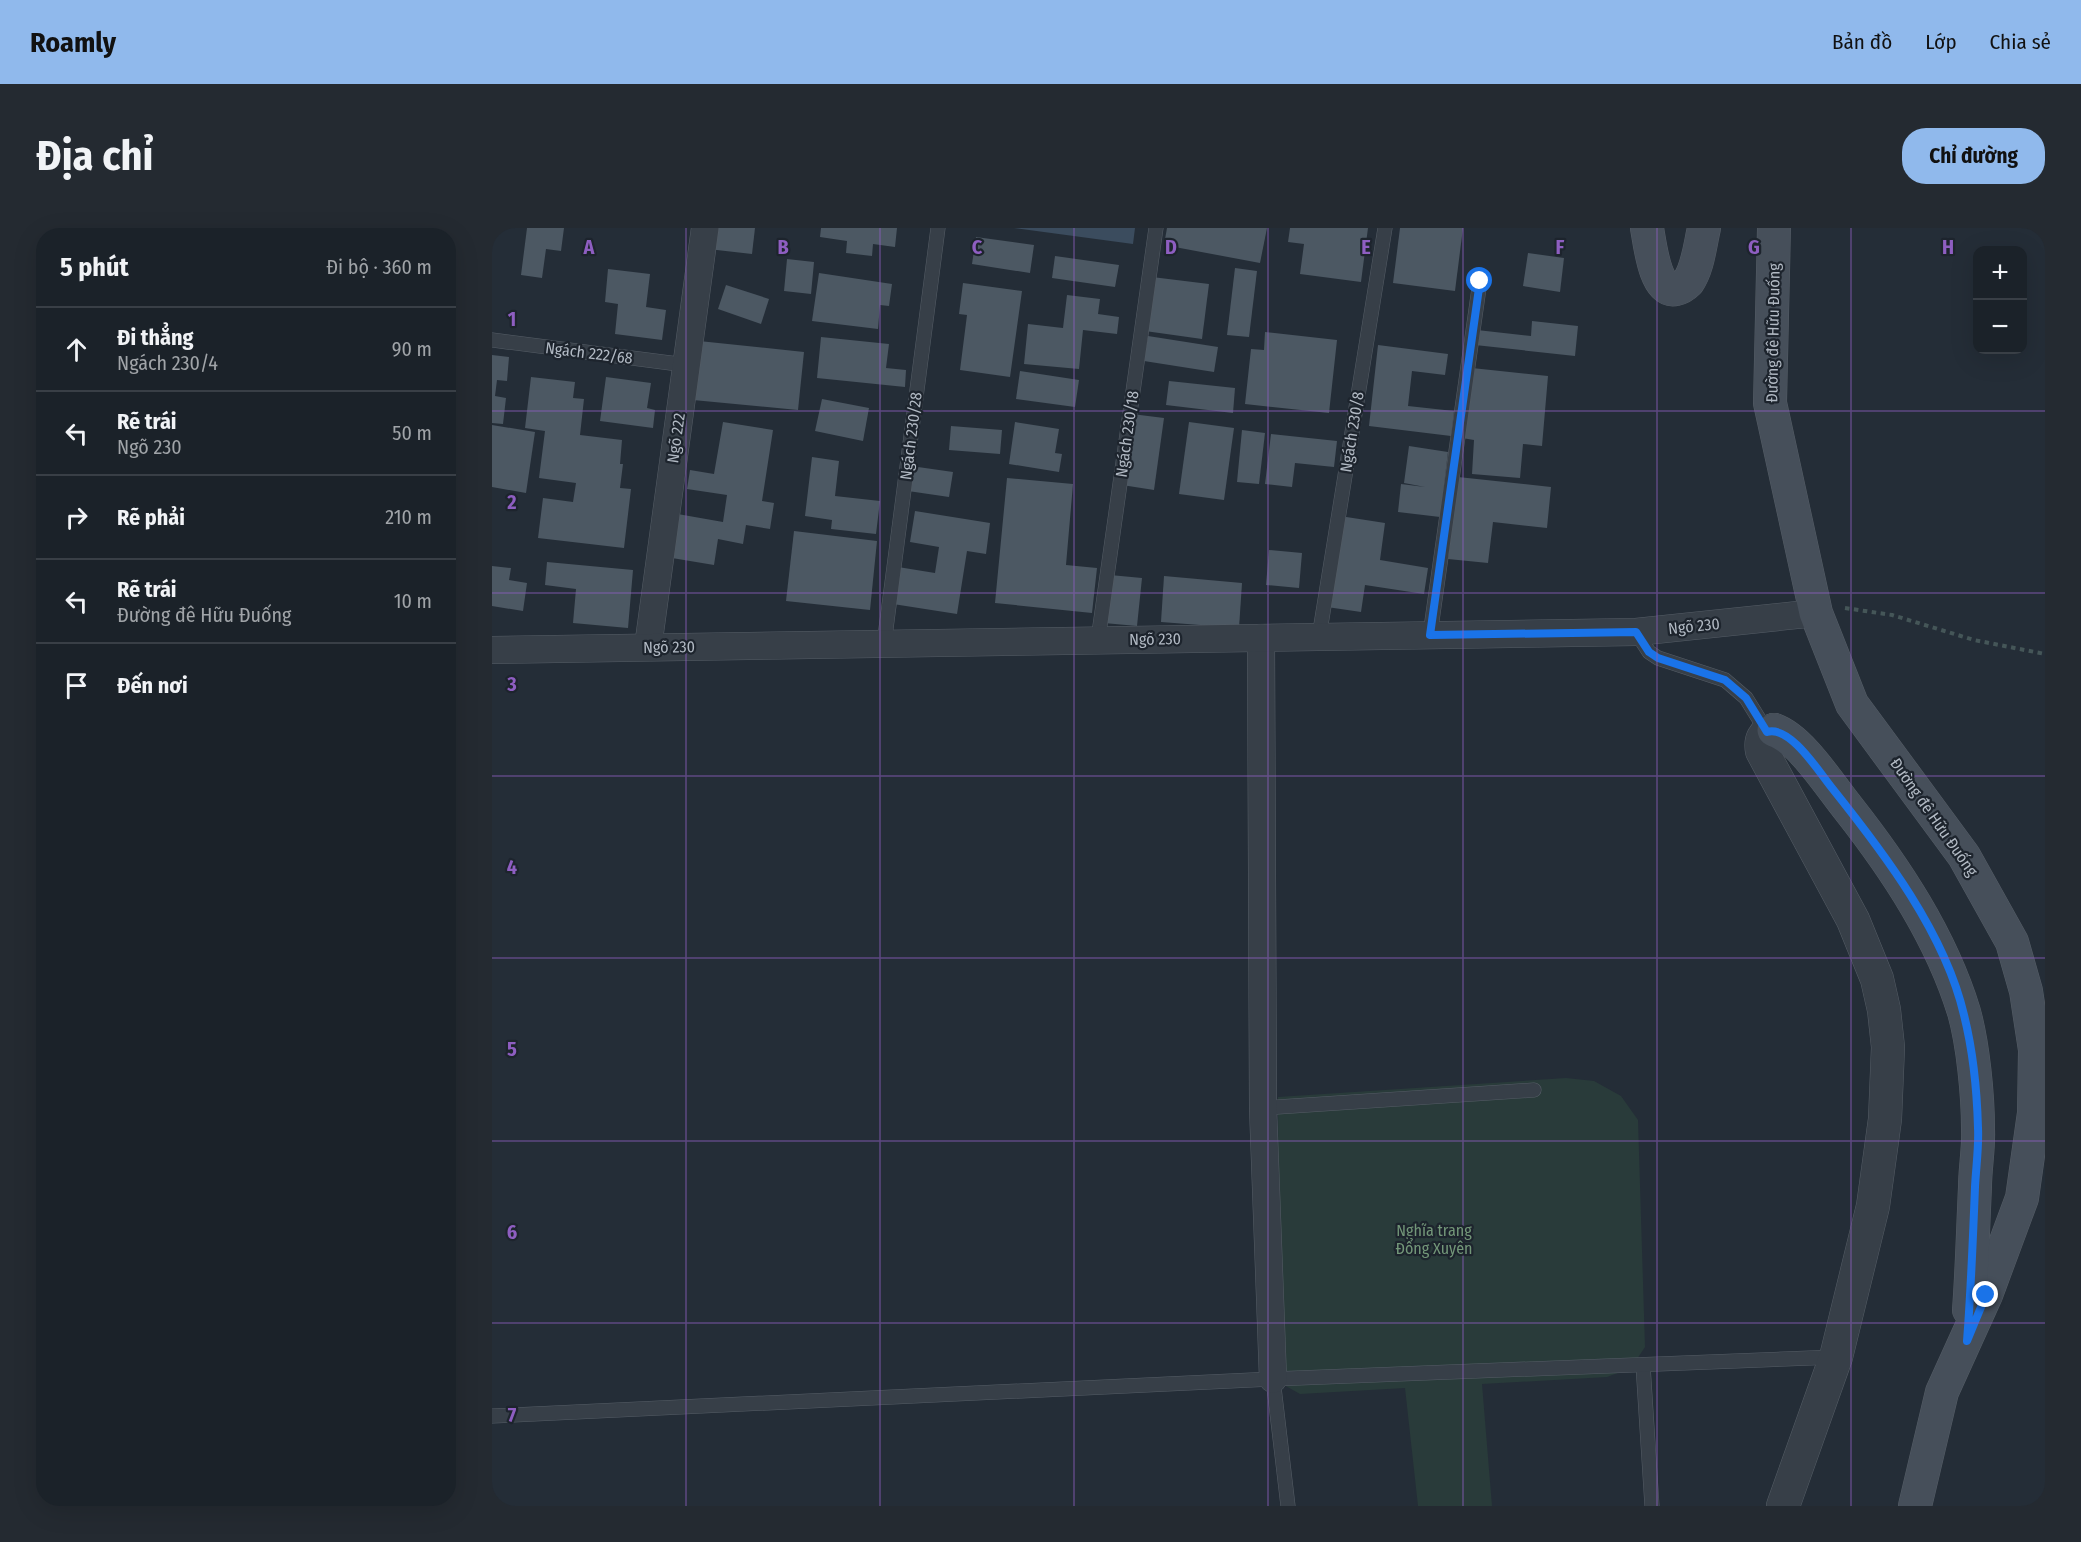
<!DOCTYPE html>
<html lang="vi">
<meta charset="utf-8">
<style>
:root{--surface:#1b2229;--page:#242a31;--text:#f1f3f6;--muted:#a0a4a8;--line:#393f46;--accent:#90b9ec}
body{margin:0;font-family:"Fira Sans Condensed",sans-serif;background:var(--page);color:var(--text)}
.controls{position:absolute;right:18px;top:18px;display:grid;overflow:hidden;border-radius:12px;box-shadow:0 6px 24px #0002}
.controls button{width:54px;height:54px;display:grid;place-items:center;padding:0;border:0;border-bottom:2px solid var(--line);background:var(--surface);color:var(--text);font:30px sans-serif}
.stop{position:absolute;width:18px;height:18px;margin:-14px;border:4px solid #1a73e8;border-radius:50%;background:#fff}
.stop.end{background:#1a73e8;border-color:#fff;box-shadow:0 2px 6px #0008}
.list{margin:0;padding:0;list-style:none}
h2{display:flex;justify-content:space-between;align-items:center;height:78px;margin:0;padding:0 24px;font-size:26px}
h2 small{font-size:20px;font-weight:400;color:var(--muted)}
.list li{display:grid;grid-template-columns:39px 1fr auto;gap:18px;align-items:center;box-sizing:border-box;height:84px;padding:0 24px;border-top:2px solid var(--line)}
.list b{display:block;font-size:22px;white-space:nowrap}
.list p{margin:0;font-size:20px;white-space:nowrap;color:var(--muted)}
.list em{font-size:20px;font-style:normal;color:var(--muted)}
.icon{flex:none;width:33px;height:33px;fill:none;stroke:currentColor;stroke-width:2;stroke-linecap:round;stroke-linejoin:round}
.map{position:relative;flex:none;width:1553px;height:1278px;overflow:hidden;border-radius:24px}
header{display:flex;align-items:center;gap:36px;box-sizing:border-box;height:84px;padding:0 30px;background:var(--accent);color:#111}
header strong{font-size:28px}
nav{display:flex;gap:33px;margin-inline-start:auto;font-size:21px}
.intro{display:flex;align-items:center;justify-content:space-between;box-sizing:border-box;height:144px;padding:0 36px}
h1{margin:0;font-size:42px}
.button{padding:15px 27px;border-radius:24px;background:var(--accent);color:#111;font-size:21px;font-weight:700}
main{display:flex;gap:36px;padding:0 36px}
aside{flex:1;background:var(--surface);border-radius:24px;box-shadow:0 6px 24px #0002}
.map>svg:first-child{display:block}
.green{fill:#293b3a}
.water{fill:#3b4c5e}
.building{fill:#4c5863}
.lines{fill:none;stroke-linecap:round;stroke-linejoin:round}
.service-casing{stroke:#555d66;stroke-width:15}
.minor-casing{stroke:#555d66;stroke-width:28}
.tertiary-casing{stroke:#555d66;stroke-width:34}
.secondary-casing{stroke:#555d66;stroke-width:34}
.path{stroke:#455658;stroke-width:4;stroke-dasharray:4.5 4.5;stroke-linecap:butt}
.service{stroke:#373f48;stroke-width:14}
.minor{stroke:#373f48;stroke-width:27}
.tertiary{stroke:#373f48;stroke-width:33}
.secondary{stroke:#464f5a;stroke-width:33}
.route{stroke:#1a73e8;stroke-width:8}
.grid{fill:none;stroke:#8e5ec1;stroke-width:1.5;stroke-opacity:0.55}
.labels{text-anchor:middle;dominant-baseline:central;stroke-width:4.5;stroke-linejoin:round;paint-order:stroke}
.street-label{font-size:16px;fill:#b2bac4;stroke:#1d242d}
.park-label{font-size:16px;fill:#739779;stroke:#1d242d}
.grid-label{font-size:20px;text-anchor:middle;font-weight:bold;fill:#8e5ec1;stroke:#1d242d;stroke-width:4.5;stroke-linejoin:round;paint-order:stroke}
</style>
<header>
<strong>Roamly</strong>
<nav><a>Bản đồ</a><a>Lớp</a><a>Chia sẻ</a></nav>
</header>
<div class="intro"><h1>Địa chỉ</h1><a class="button">Chỉ đường</a></div>
<main>
<aside>
<h2>5 phút<small>Đi bộ · 360 m</small></h2>
<ul class="list">
<li><svg class="icon" aria-label="ahead" viewBox="0 0 24 24"><path d="M12 20V5M6 11l6-6 6 6"/></svg><div><b>Đi thẳng</b><p>Ngách 230/4</p></div><em>90 m</em></li>
<li><svg class="icon" aria-label="left" viewBox="0 0 24 24"><path d="M17 20v-9H6M10 6l-5 5 5 5"/></svg><div><b>Rẽ trái</b><p>Ngõ 230</p></div><em>50 m</em></li>
<li><svg class="icon" aria-label="right" viewBox="0 0 24 24"><path d="M7 20v-9h11M14 6l5 5-5 5"/></svg><div><b>Rẽ phải</b></div><em>210 m</em></li>
<li><svg class="icon" aria-label="left" viewBox="0 0 24 24"><path d="M17 20v-9H6M10 6l-5 5 5 5"/></svg><div><b>Rẽ trái</b><p>Đường đê Hữu Đuống</p></div><em>10 m</em></li>
<li><svg class="icon" aria-label="arrive" viewBox="0 0 24 24"><path d="M6 21V4h12l-3 4 3 4H6"/></svg><div><b>Đến nơi</b></div></li>
</ul>
</aside>
<div class="map">
<svg width="1553" height="1278" viewBox="0 0 1553 1278">
<rect width="100%" height="100%" fill="#242d37"/>
<polygon class="green" points="1074,850 1102,853 1129,868 1146,892 1153,1119 1139,1140 1115,1149 990,1156 1000,1278 926,1278 913,1160 808,1166 792,1157 787,1138 786,869"/>
<polygon class="water" points="522,0 643,0 641,16"/>
<g class="building">
<polygon points="35,0 72,0 69,23 54,21 50,50 29,47"/>
<polygon points="219,0 263,0 260,26 216,21"/>
<polygon points="329,0 405,0 403,19 381,16 380,28 354,25 355,13 328,9"/>
<polygon points="675,0 775,0 768,35 672,17"/>
<polygon points="798,0 876,0 869,54 808,46 812,16 796,14"/>
<polygon points="908,0 971,0 963,63 901,55"/>
<polygon points="484,9 542,17 538,45 480,36"/>
<polygon points="1036,25 1072,30 1068,64 1031,58"/>
<polygon points="563,28 627,37 623,59 560,50"/>
<polygon points="295,31 322,34 319,66 292,63"/>
<polygon points="743,40 765,43 757,109 735,107"/>
<polygon points="116,41 158,46 154,79 174,82 170,112 123,106 126,76 113,74"/>
<polygon points="327,45 400,56 397,78 388,77 386,101 320,93"/>
<polygon points="660,49 717,56 710,111 653,103"/>
<polygon points="471,55 530,63 518,149 468,142 475,87 467,86"/>
<polygon points="234,57 277,71 269,96 226,81"/>
<polygon points="575,67 608,71 606,86 627,89 625,106 591,102 587,141 532,136 536,96 571,100"/>
<polygon points="1040,93 1086,98 1083,128 983,117 985,102 1039,108"/>
<polygon points="773,104 845,112 837,185 753,176 759,121 772,122"/>
<polygon points="656,108 726,119 722,144 652,133"/>
<polygon points="329,109 397,116 394,140 414,142 413,159 325,150"/>
<polygon points="207,113 312,124 306,182 201,172"/>
<polygon points="886,117 956,126 953,147 920,143 916,178 962,183 959,208 877,198"/>
<polygon points="0,127 17,129 15,153 5,152 3,168 14,170 11,196 0,195"/>
<polygon points="980,140 1056,148 1050,218 1031,216 1028,250 980,246 982,212 970,210"/>
<polygon points="528,143 587,152 583,179 524,171"/>
<polygon points="39,149 83,154 81,170 92,171 88,207 130,212 128,236 131,236 128,260 139,261 132,320 46,310 51,270 81,274 84,255 47,250 53,203 33,200"/>
<polygon points="114,149 159,155 155,180 163,182 161,200 108,193"/>
<polygon points="677,153 743,160 741,185 674,177"/>
<polygon points="330,171 377,180 371,213 323,203"/>
<polygon points="640,186 672,190 662,262 630,257"/>
<polygon points="231,194 281,202 270,273 282,275 278,301 254,297 251,316 226,311 222,337 174,329 180,285 231,294 235,267 195,261 198,242 222,246"/>
<polygon points="523,194 567,201 563,225 570,226 567,244 517,236"/>
<polygon points="697,194 742,200 732,272 687,266"/>
<polygon points="0,197 43,204 34,265 0,259"/>
<polygon points="459,198 510,202 508,226 457,222"/>
<polygon points="750,202 773,205 767,256 745,254"/>
<polygon points="779,206 845,213 842,239 803,235 800,259 773,256"/>
<polygon points="917,218 956,224 948,289 906,284 909,256 933,259 912,255"/>
<polygon points="320,229 347,233 343,268 388,273 384,306 339,301 340,292 313,288"/>
<polygon points="419,238 461,244 457,269 416,263"/>
<polygon points="966,249 1059,259 1055,300 1001,294 996,335 956,331"/>
<polygon points="515,250 581,256 574,337 605,340 600,385 503,375"/>
<polygon points="423,283 498,295 494,326 475,323 465,386 401,376 406,339 443,345 447,319 418,314"/>
<polygon points="848,288 893,295 888,332 936,340 932,366 873,357 869,384 835,379"/>
<polygon points="302,303 385,313 378,382 294,373"/>
<polygon points="777,322 810,325 807,360 774,357"/>
<polygon points="55,334 141,342 136,400 81,395 84,361 53,357"/>
<polygon points="0,338 19,340 17,352 35,355 31,383 0,378"/>
<polygon points="618,347 650,350 645,398 612,395"/>
<polygon points="672,348 750,355 747,400 669,394"/>
</g>
<g class="lines">
<defs>
<g id="service">
<polyline points="0,112 194,137"/>
<polyline points="1144,404 1157,424 1166,430 1233,452 1254,470 1275,504"/>
<polyline points="938,407 988,53"/>
<polyline points="827,409 893,0"/>
<polyline points="606,412 664,0"/>
<polyline points="392,416 446,0"/>
<polyline points="771,880 1042,862"/>
<polyline points="1151,1137 1160,1278"/>
<polyline points="781,1151 796,1278"/>
<polyline points="0,1188 781,1151 1344,1129"/>
</g>
<g id="minor">
<polyline points="769,410 771,880 781,1151"/>
<polyline points="156,419 213,0"/>
<polyline points="0,422 1144,404 1324,385"/>
</g>
<path id="tertiary" d="M1282,502C1271,505 1268,512 1270,523L1361,692L1385,751L1392,782L1396,819L1393,891L1381,978L1344,1129L1291,1278"/>
<g id="secondary">
<path d="M1155,0C1158,16 1163,66 1184,61C1189,60 1193,57 1196,54C1206,40 1208,17 1212,0"/>
<polyline points="1282,0 1278,175 1324,385 1360,476 1472,628 1520,714 1534,763 1543,822 1542,885 1530,970 1494,1067 1450,1164 1423,1278"/>
<path d="M1282,502C1309,511 1338,558 1356,580C1404,641 1449,709 1472,784C1481,816 1486,867 1486,901C1487,920 1483,940 1483,959C1481,1000 1480,1041 1477,1082"/>
</g>
</defs>
<use href="#service" class="service-casing"/>
<use href="#minor" class="minor-casing"/>
<use href="#tertiary" class="tertiary-casing"/>
<use href="#secondary" class="secondary-casing"/>
<polyline class="path" points="1353,380 1400,387 1482,412 1553,426"/>
<use href="#service" class="service"/>
<use href="#minor" class="minor"/>
<use href="#tertiary" class="tertiary"/>
<use href="#secondary" class="secondary"/>
</g>
<g class="lines">
<path class="route" d="M988,53L938,407L1144,404L1157,424L1166,430L1233,452L1254,470L1275,504C1298,497 1327,544 1340,560C1392,625 1453,705 1472,787C1481,823 1485,862 1486,900C1487,919 1484,939 1483,959C1481,1010 1479,1062 1475,1113L1494,1067"/>
</g>
<path class="grid" d="M194,0V1278M388,0V1278M582,0V1278M776,0V1278M971,0V1278M1165,0V1278M1359,0V1278M0,183H1553M0,365H1553M0,548H1553M0,730H1553M0,913H1553M0,1095H1553"/>
<g class="labels">
<g class="street-label">
<text transform="translate(1281 105) rotate(-89)">Đường đê Hữu Đuống</text>
<text transform="translate(97 125) rotate(7)">Ngách 222/68</text>
<text transform="translate(860 204) rotate(-81)">Ngách 230/8</text>
<text transform="translate(635 206) rotate(-82)">Ngách 230/18</text>
<text transform="translate(419 208) rotate(-83)">Ngách 230/28</text>
<text transform="translate(184 210) rotate(-82)">Ngõ 222</text>
<text transform="translate(1202 398) rotate(-6)">Ngõ 230</text>
<text transform="translate(663 411) rotate(-1)">Ngõ 230</text>
<text transform="translate(177 419) rotate(-1)">Ngõ 230</text>
<text transform="translate(1442 589) rotate(55)">Đường đê Hữu Đuống</text>
</g>
<g class="park-label">
<text x="942" y="1002">Nghĩa trang<tspan x="942" dy="18">Đổng Xuyên</tspan></text>
</g>
</g>
<g class="grid-label">
<text x="97" y="26">A</text>
<text x="291" y="26">B</text>
<text x="485" y="26">C</text>
<text x="679" y="26">D</text>
<text x="874" y="26">E</text>
<text x="1068" y="26">F</text>
<text x="1262" y="26">G</text>
<text x="1456" y="26">H</text>
<text x="20" y="98">1</text>
<text x="20" y="281">2</text>
<text x="20" y="463">3</text>
<text x="20" y="646">4</text>
<text x="20" y="828">5</text>
<text x="20" y="1011">6</text>
<text x="20" y="1194">7</text>
</g>
</svg>
<div class="controls">
<button>+</button>
<button>−</button>
</div>
<div class="stop" style="left:988px;top:53px"></div>
<div class="stop end" style="left:1494px;top:1067px"></div>
</div>
</main>
